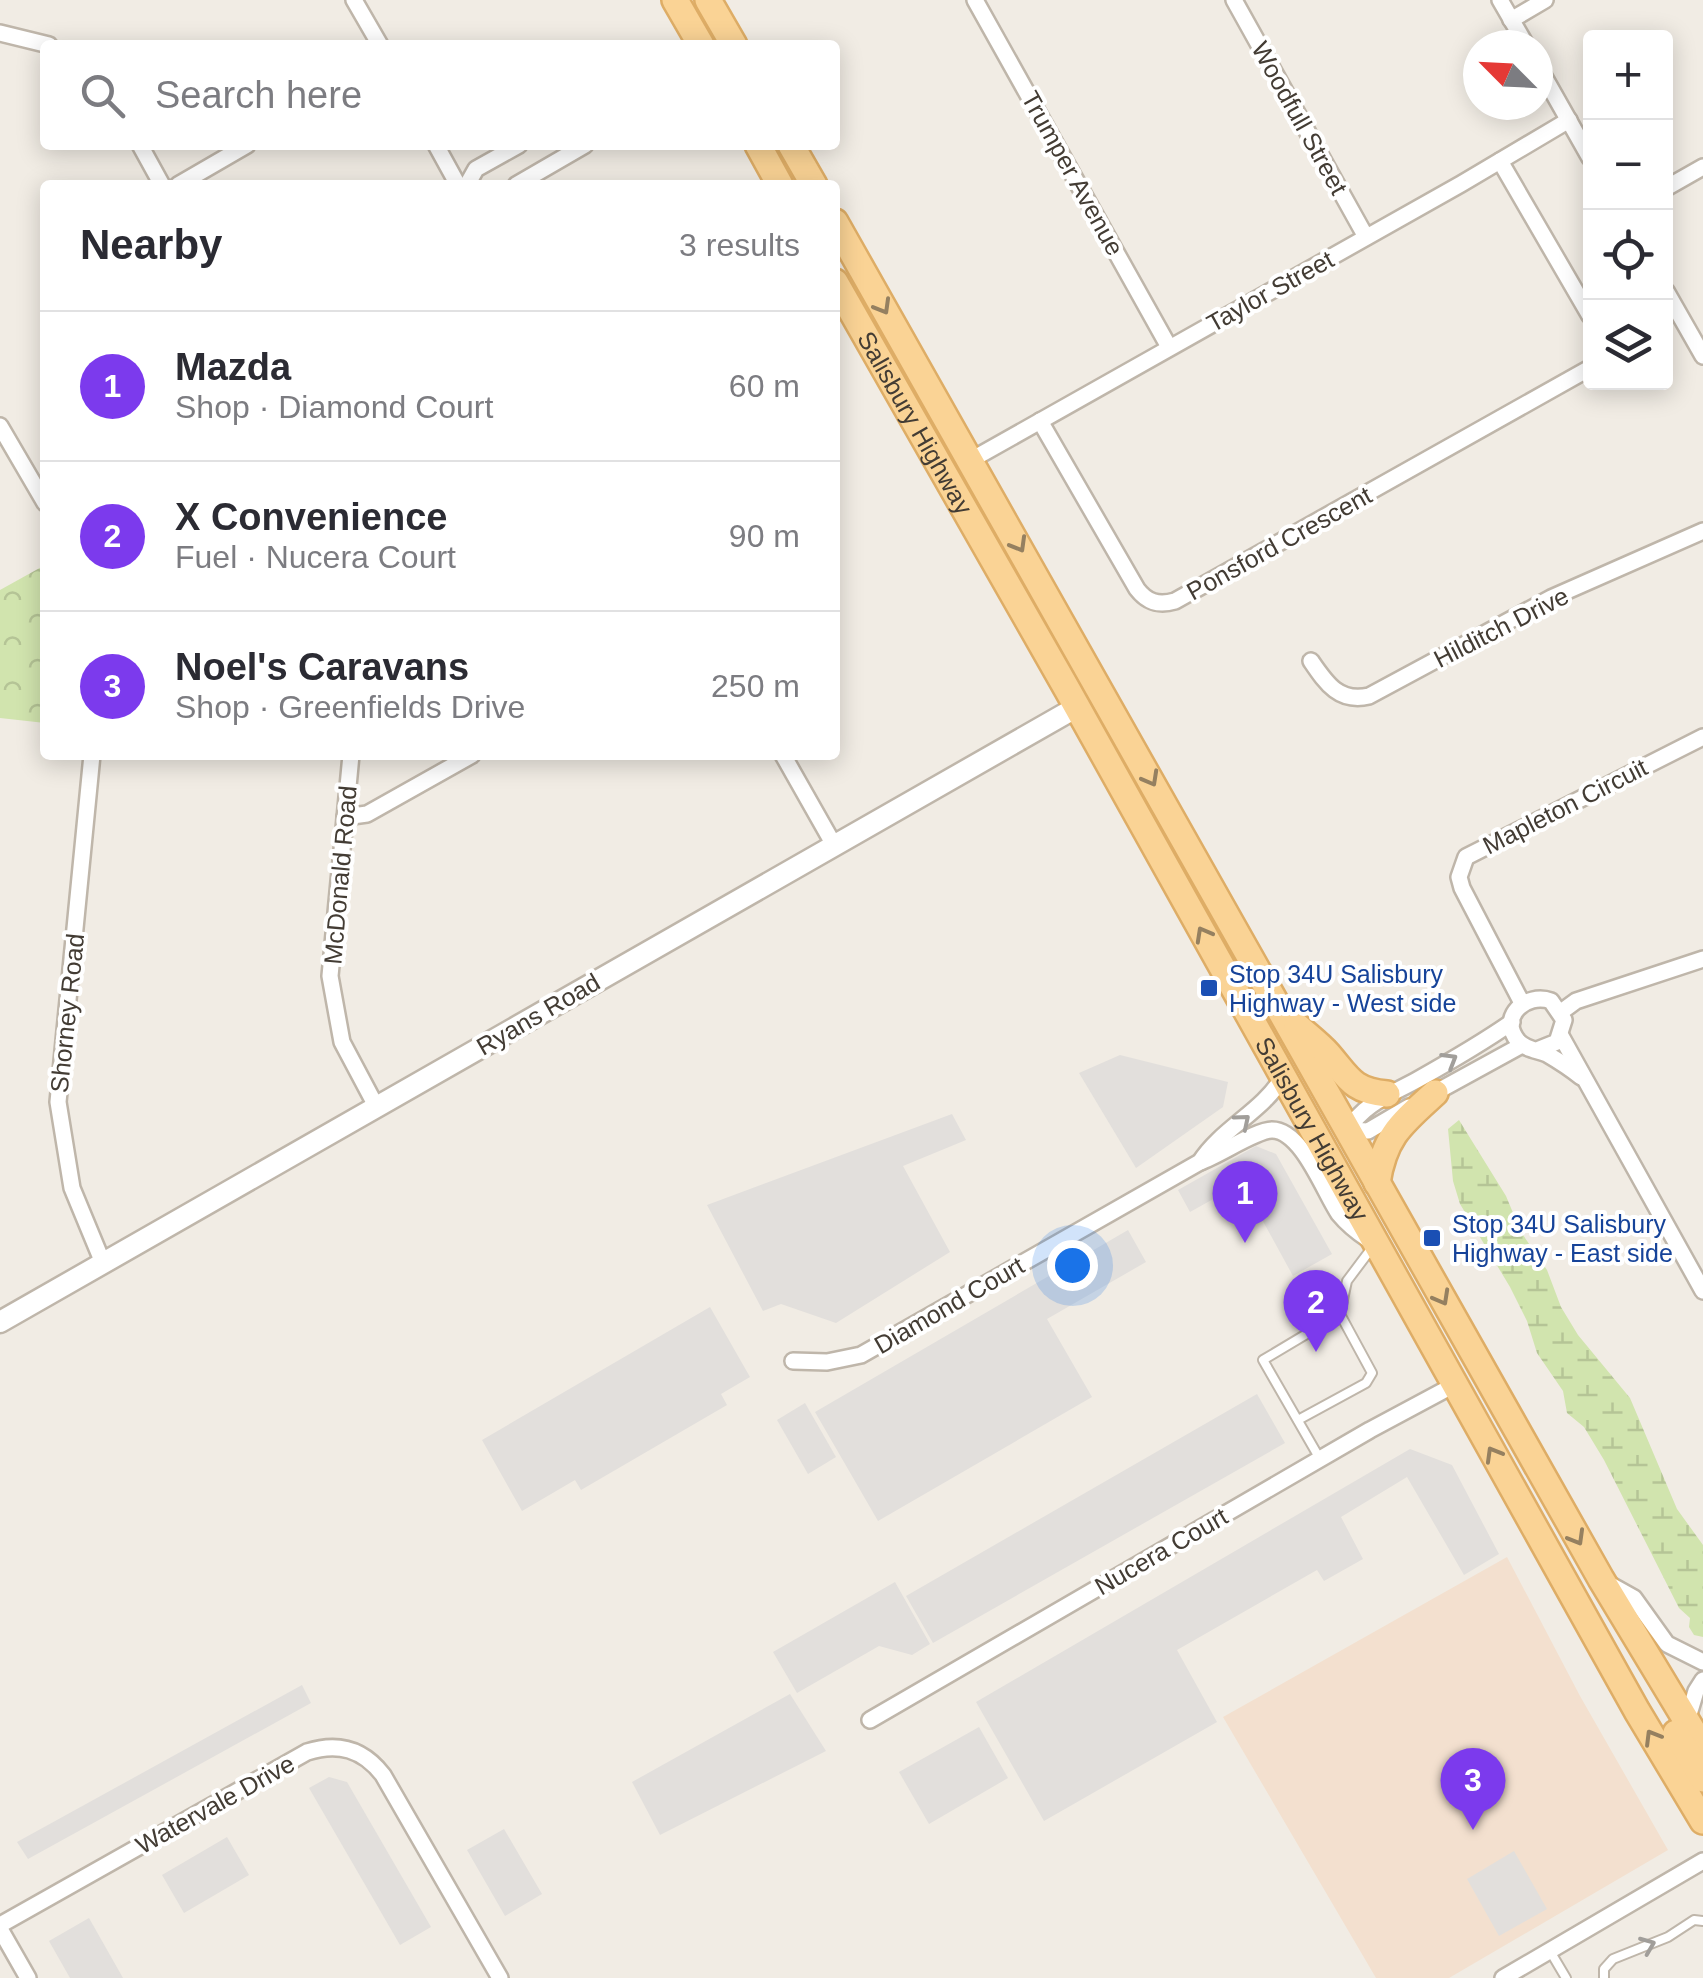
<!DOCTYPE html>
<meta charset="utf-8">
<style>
:root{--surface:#fff;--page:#f2f2f3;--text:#2b2b33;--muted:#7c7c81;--line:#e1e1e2;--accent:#7c3aed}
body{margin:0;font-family:Helvetica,sans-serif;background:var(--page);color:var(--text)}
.controls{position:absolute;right:30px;top:30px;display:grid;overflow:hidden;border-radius:10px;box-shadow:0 5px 25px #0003}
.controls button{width:90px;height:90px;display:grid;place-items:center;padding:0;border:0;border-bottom:2px solid var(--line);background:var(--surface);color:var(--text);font:50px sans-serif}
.compass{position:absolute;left:1463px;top:30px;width:90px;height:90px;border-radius:50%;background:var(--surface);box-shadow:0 5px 25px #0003;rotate:294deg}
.you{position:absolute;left:1072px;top:1265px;width:35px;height:35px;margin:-25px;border:8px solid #fff;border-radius:50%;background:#1a73e8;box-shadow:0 0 0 15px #1a73e833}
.badge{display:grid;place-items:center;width:65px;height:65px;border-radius:50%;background:var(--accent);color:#fff;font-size:32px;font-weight:700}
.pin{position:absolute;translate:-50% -82px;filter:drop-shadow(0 2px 5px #0008)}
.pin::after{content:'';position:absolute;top:52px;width:35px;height:30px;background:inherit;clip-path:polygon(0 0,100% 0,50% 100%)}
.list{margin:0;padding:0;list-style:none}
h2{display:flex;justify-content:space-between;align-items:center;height:130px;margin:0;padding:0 40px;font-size:42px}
h2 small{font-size:32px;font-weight:400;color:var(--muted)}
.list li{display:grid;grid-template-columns:65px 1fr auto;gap:30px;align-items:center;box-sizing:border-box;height:150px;padding:0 40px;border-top:2px solid var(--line)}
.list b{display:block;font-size:38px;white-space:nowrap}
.list p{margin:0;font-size:32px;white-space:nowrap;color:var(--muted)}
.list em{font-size:32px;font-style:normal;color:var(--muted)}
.icon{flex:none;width:55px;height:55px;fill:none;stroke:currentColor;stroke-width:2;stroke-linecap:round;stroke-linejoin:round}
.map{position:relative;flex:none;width:1703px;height:1978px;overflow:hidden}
.search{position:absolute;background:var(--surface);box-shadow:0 5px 25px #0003;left:40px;top:40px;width:800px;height:110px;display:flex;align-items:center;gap:25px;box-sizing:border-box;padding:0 35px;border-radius:10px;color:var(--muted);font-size:38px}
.panel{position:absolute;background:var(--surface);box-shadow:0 5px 25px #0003;left:40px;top:180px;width:800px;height:580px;border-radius:10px}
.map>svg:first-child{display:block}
.commercial{fill:#f3e0cf}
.forest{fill:url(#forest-crowns)}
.wetland{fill:url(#wetland-marsh)}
.parking{fill:#e2dfdc}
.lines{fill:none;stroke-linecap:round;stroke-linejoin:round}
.service-casing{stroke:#bfb6aa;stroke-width:12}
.minor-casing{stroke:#bfb6aa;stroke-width:20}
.tertiary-casing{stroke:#bfb6aa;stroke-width:25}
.primary-casing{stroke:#dead66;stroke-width:30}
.service{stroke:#fff;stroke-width:8}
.minor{stroke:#fff;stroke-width:15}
.tertiary{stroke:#fff;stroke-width:20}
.primary{stroke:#fad395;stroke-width:25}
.oneway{stroke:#958060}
.oneway2{stroke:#a19e9a}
.transit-dot{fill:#1a4fb4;stroke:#fff;stroke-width:4}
.labels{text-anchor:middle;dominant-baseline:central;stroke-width:8;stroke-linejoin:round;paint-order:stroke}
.street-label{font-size:25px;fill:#433c34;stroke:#fff}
.transit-label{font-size:25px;fill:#164399;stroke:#fff;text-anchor:start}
</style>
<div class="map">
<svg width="1703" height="1978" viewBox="0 0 1703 1978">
<defs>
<pattern id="forest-crowns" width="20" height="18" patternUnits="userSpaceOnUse" patternTransform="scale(2.5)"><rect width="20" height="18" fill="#d1e4ae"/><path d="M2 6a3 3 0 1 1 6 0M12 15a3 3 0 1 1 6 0" fill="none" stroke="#b5c496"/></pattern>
<pattern id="wetland-marsh" width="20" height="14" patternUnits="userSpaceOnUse" patternTransform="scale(2.5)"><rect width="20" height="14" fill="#d1e4ae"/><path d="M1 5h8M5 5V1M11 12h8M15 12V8" fill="none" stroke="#b5c496"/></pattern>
</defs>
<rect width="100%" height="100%" fill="#f1ece4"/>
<polygon class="commercial" points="1507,1557 1580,1696 1668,1850 1449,1978 1376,1978 1223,1717"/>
<polygon class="forest" points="45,565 45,723 0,718 0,590"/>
<polygon class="wetland" points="1459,1120 1506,1196 1521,1232 1547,1270 1561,1307 1578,1335 1630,1398 1677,1509 1703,1545 1703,1637 1694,1635 1689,1627 1690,1618 1679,1608 1604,1460 1584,1427 1567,1413 1563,1391 1537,1353 1527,1321 1510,1287 1460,1204 1453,1181 1448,1129"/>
<g class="parking">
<polygon points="1120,1055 1228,1082 1223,1107 1136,1168 1079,1073"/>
<polygon points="952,1114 966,1140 903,1166 950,1252 836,1323 781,1304 763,1311 707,1205"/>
<polygon points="1256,1146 1276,1154 1332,1254 1293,1276 1242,1183 1190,1212 1178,1190"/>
<polygon points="1128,1230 1146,1262 1047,1319 1092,1397 878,1521 815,1412"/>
<polygon points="710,1307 750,1377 721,1394 727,1405 581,1490 575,1480 522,1511 482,1440"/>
<polygon points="1257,1394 1285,1443 933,1643 906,1596"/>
<polygon points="805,1403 836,1457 808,1474 777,1420"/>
<polygon points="1410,1449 1452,1465 1499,1554 1464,1575 1407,1477 1341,1517 1363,1559 1324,1581 1317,1570 1177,1650 1217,1722 1044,1821 976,1702"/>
<polygon points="895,1582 930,1644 912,1655 879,1646 797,1693 773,1652"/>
<polygon points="302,1685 311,1703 28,1859 17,1842"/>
<polygon points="790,1694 826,1751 660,1835 632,1782"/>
<polygon points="979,1727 1008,1778 929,1824 899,1772"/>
<polygon points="329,1777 347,1782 431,1927 400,1945 309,1788"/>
<polygon points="504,1829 542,1894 505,1916 467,1850"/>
<polygon points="227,1837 249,1875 184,1913 162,1875"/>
<polygon points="1514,1851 1547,1909 1499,1936 1467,1879"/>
<polygon points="89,1918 123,1978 70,1978 49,1941"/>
</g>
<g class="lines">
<defs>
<g id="service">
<polyline points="1298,1420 1366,1383 1372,1373 1340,1314 1347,1281 1371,1249"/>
<polyline points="1320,1459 1263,1360 1340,1314"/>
<polyline points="1550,1951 1566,1978"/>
<polyline points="1604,1978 1604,1969 1613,1959 1668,1937 1694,1920 1703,1921"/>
</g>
<g id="minor">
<polyline points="354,0 380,45"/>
<polyline points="975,0 1169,347"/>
<polyline points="1234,0 1366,237"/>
<polyline points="1500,0 1526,45"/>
<polyline points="1511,20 1545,0"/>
<polyline points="0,33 49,45"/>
<polyline points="1538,66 1590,158"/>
<polyline points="140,145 162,185"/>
<polyline points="436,145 458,185"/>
<polyline points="1500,161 1590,316"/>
<polyline points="178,185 247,145"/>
<polyline points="467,185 476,169 519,145"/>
<polyline points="516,185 585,145"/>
<polyline points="1666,188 1703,167"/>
<polyline points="1666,291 1703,356"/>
<path d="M1040,421L1137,589C1147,602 1158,606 1175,601L1590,368"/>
<polyline points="0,426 45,503"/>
<polyline points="971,460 1461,184 1569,120"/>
<path d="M1311,661C1326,683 1339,703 1369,696L1551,598L1703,531"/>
<polyline points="92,755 58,1102 72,1188 103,1263"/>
<polyline points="351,755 330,976 342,1042 376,1106"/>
<polyline points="783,755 834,845"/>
<polyline points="345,817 367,814 472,755"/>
<polyline points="1522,1003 1462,888 1459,877 1466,857 1703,737"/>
<polyline points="1561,1012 1576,1001 1703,959"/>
<polyline points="1561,1036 1703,1291"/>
<path d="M1537,1050L1557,1042L1564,1020L1551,1001C1526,992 1498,1017 1518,1041C1525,1049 1537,1050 1547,1054C1559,1061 1570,1068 1581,1077"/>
<polyline points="1429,1096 1522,1045"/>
<path d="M1409,1107L1368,1131L1348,1130C1364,1103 1390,1095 1417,1080C1449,1062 1482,1043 1512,1022"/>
<path d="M1200,1162C1220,1155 1256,1130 1272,1130C1302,1130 1324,1192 1339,1214C1348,1225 1357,1232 1369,1240"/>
<path d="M793,1361L827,1362L861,1355L1200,1162C1222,1128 1262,1112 1283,1077"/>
<polyline points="1609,1584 1634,1598 1667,1644 1703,1662"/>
<polyline points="870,1720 1370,1430 1454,1385"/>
<polyline points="1687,1721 1696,1691 1703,1680"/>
<path d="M0,1925L307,1752C338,1742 363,1749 383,1775L500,1978"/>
<polyline points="0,1929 28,1978"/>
<polyline points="1503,1978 1703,1861"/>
</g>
<polyline id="tertiary" points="0,1322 1077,707"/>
<g id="primary">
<polyline points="675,0 701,45"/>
<polyline points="708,0 734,45"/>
<polyline points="758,145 780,185"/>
<polyline points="791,145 814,185"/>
<polyline points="835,222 1601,1579 1703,1748"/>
<path id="s1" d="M835,282L1067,689L1637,1711L1703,1821"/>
<path d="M1297,1026C1307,1035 1319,1044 1328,1054C1348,1077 1352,1091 1387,1094"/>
<path d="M1377,1183C1384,1136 1402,1123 1435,1093"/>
<polyline points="1676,1733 1703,1779"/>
</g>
</defs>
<use href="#service" class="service-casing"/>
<use href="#minor" class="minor-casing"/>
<use href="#tertiary" class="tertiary-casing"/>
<use href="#primary" class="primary-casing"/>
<use href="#service" class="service"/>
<use href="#minor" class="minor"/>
<use href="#tertiary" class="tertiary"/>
<use href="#primary" class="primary"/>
</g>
<defs><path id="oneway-chevron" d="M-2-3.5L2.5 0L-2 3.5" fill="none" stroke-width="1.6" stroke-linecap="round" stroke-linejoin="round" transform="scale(2.5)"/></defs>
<g class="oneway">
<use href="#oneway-chevron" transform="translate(883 307) rotate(60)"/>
<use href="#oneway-chevron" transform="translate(1019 545) rotate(60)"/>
<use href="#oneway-chevron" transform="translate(1151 779) rotate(61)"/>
<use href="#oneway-chevron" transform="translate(1203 934) rotate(-119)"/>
<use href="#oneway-chevron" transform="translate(1442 1298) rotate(61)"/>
<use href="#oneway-chevron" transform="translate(1493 1454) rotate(-120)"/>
<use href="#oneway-chevron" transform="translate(1577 1538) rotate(60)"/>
<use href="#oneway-chevron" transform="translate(1652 1737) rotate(-121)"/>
</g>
<g class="oneway2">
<use href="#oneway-chevron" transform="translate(1450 1060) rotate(-31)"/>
<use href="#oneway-chevron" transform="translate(1243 1121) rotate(-40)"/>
<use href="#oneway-chevron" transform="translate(1648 1945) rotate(-22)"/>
</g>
<g class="transit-dot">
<rect x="1199" y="978" width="20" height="20" rx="5"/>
<rect x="1422" y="1228" width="20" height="20" rx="5"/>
</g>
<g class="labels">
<g class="street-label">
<text transform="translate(1300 118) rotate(61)">Woodfull Street</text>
<text transform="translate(1073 173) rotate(61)">Trumper Avenue</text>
<text transform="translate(1270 291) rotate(-29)">Taylor Street</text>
<text stroke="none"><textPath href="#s1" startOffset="162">Salisbury Highway</textPath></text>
<text transform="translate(1279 543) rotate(-29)">Ponsford Crescent</text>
<text transform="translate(1501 627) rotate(-27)">Hilditch Drive</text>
<text transform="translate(1565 806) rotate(-27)">Mapleton Circuit</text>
<text transform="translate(340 875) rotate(-85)">McDonald Road</text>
<text transform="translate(67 1013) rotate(-84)">Shorney Road</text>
<text transform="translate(538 1014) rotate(-30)">Ryans Road</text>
<text stroke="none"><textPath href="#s1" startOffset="972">Salisbury Highway</textPath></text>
<text transform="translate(949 1305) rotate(-30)">Diamond Court</text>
<text transform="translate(1161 1551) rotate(-30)">Nucera Court</text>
<text transform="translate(215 1804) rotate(-29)">Watervale Drive</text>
</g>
<g class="transit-label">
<text x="1229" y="974">Stop 34U Salisbury<tspan x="1229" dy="29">Highway - West side</tspan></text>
<text x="1452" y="1224">Stop 34U Salisbury<tspan x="1452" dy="29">Highway - East side</tspan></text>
</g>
</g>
</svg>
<div class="controls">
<button>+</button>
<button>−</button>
<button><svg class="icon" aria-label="locate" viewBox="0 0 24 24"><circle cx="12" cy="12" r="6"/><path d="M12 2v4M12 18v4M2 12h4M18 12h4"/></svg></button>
<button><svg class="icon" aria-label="layers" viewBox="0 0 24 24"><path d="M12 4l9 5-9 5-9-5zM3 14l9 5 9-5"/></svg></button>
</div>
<svg class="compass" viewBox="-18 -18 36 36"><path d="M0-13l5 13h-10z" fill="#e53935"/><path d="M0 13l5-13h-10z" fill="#7c7c81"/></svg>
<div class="you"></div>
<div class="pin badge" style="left:1245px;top:1243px">1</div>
<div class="pin badge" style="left:1316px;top:1352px">2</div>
<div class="pin badge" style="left:1473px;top:1830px">3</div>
<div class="search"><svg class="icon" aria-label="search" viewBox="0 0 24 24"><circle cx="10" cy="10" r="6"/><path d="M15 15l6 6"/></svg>Search here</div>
<section class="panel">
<h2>Nearby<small>3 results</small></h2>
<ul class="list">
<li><span class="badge">1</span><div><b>Mazda</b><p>Shop · Diamond Court</p></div><em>60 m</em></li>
<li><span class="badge">2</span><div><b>X Convenience</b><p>Fuel · Nucera Court</p></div><em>90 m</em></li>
<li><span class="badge">3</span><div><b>Noel's Caravans</b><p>Shop · Greenfields Drive</p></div><em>250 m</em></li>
</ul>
</section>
</div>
